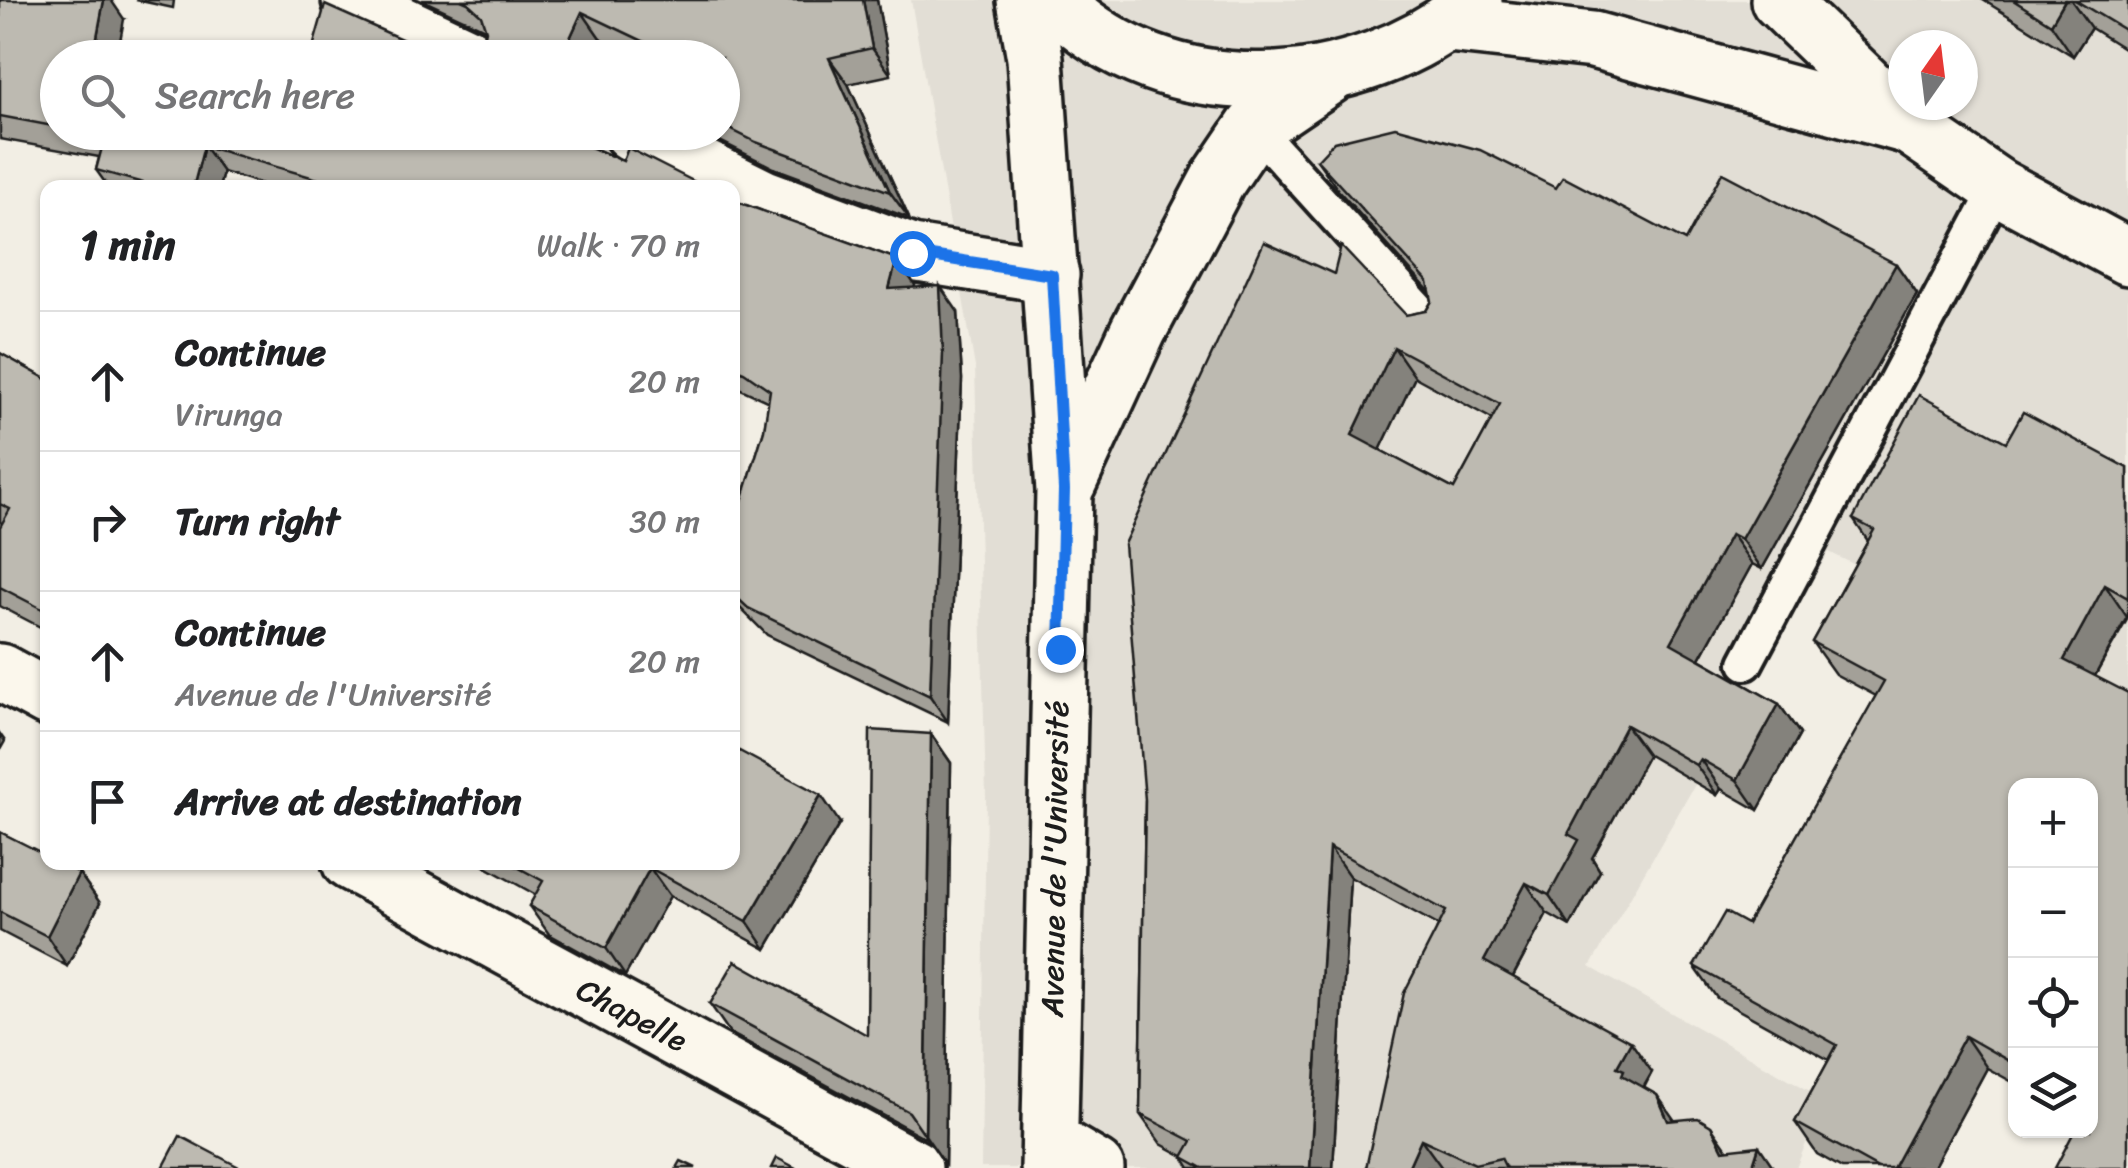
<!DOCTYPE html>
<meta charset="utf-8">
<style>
:root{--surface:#fff;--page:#f2f2f2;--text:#202124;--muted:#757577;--line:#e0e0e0}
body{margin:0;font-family:Sriracha,sans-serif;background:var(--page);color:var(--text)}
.controls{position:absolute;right:30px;bottom:30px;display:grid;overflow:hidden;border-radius:20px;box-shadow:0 2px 8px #0004}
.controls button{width:90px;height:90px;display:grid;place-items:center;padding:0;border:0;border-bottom:2px solid var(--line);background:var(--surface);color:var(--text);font:50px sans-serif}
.compass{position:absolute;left:1888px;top:30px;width:90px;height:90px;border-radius:50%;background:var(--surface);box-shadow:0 2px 8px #0004;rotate:14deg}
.stop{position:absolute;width:30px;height:30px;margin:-22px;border:8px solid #1a73e8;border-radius:50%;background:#fff}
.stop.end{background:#1a73e8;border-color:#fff;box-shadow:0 2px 10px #0008}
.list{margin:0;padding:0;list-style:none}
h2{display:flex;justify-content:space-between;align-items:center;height:130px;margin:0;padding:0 40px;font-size:42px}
h2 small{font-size:32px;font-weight:400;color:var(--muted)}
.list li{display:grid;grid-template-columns:65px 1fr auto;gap:30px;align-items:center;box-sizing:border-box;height:140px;padding:0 40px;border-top:2px solid var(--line)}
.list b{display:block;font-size:38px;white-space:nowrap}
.list p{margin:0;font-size:32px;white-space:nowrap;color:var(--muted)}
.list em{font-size:32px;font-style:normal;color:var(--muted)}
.icon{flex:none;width:55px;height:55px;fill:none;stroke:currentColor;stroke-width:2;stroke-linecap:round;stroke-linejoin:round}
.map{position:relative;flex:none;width:2128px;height:1168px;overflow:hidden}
.search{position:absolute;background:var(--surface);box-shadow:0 2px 8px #0004;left:40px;top:40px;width:700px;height:110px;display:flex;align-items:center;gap:25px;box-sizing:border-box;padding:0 35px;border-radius:55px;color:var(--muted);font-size:38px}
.panel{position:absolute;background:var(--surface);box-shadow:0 2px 8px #0004;left:40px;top:180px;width:700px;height:690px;border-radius:20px}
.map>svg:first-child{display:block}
.built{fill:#e2ded5;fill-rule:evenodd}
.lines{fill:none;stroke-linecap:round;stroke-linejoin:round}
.lane-casing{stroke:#1c1c1c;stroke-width:40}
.street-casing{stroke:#1c1c1c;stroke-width:62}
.secondary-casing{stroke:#1c1c1c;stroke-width:62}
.highway-casing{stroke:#1c1c1c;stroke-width:62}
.lane{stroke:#fbf7ec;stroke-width:32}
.street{stroke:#fbf7ec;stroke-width:55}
.secondary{stroke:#fbf7ec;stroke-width:55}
.highway{stroke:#fbf7ec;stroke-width:55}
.wall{fill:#a3a098;stroke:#1c1c1c;stroke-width:2.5;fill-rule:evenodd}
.shaded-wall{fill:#84827c;stroke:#1c1c1c;stroke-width:2.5}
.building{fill:#bdbab1;stroke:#1c1c1c;stroke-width:2.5;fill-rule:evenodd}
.route{stroke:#1a73e8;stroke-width:12}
.labels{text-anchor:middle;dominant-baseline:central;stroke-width:9;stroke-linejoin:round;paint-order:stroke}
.street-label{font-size:32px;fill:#1c1c1c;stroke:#fbf7ec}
</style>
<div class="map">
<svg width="2128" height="1168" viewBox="0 0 2128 1168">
<rect width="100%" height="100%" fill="#f2eee4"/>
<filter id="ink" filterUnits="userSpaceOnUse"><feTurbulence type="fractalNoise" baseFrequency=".01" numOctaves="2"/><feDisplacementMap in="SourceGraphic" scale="20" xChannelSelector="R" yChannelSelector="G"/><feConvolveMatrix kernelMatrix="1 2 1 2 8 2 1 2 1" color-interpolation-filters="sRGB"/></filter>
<g filter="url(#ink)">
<path class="built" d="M911,0H2128V701L1829,552L1590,967L1824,1099L1796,1168H981L986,798L975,367ZM1903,45H1963V105H1903Z"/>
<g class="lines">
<defs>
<g id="lane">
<polyline points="1254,127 1434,326"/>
<polyline points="1746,663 1998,187"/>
</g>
<g id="street">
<polyline points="350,0 473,58"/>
<polyline points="631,132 762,197 912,253 1051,275"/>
<polyline points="0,672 48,698"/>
<polyline points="350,862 914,1168"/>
<polyline points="1050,1141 1096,1168"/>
</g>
<g id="secondary">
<polyline points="1025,0 1035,58 1064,491 1049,1168"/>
<polyline points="1068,483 1138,331 1218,180 1254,127 1329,76"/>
</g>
<g id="highway">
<path d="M1054,0C1167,114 1358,100 1474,2"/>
<polyline points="1779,0 1909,126 1998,187 2128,257"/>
<polyline points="1448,24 1593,40 1909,126"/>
</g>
</defs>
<use href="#lane" class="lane-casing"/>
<use href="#street" class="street-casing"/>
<use href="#secondary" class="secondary-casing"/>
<use href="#highway" class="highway-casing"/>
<use href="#lane" class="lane"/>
<use href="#street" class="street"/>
<use href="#secondary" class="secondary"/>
<use href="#highway" class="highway"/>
</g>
<g class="wall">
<polygon points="0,0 124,19 58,58 58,132 558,132 623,161 707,188 275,188 223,172 219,188 109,188 96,170 99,157 0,139"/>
<polygon points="136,0 174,0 173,8"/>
<polygon points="422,0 877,0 891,75 848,84 909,218 774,168 702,132 722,132 722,58 641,58 600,38 591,58 471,58 483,44 485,29"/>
<polygon points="1983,0 2128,0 2128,51 2091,28 2073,56"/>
<path d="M1317,160L1556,188L1685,241L1896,264L1917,294L1762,569L1752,564L1700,659L1779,704L1800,734L1758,810L1721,789L1717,795L1648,755L1592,858L1600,871L1570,926L1547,913L1513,977L1652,1072L1644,1088L1674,1120L1728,1150L1774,1168H1366L1438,925L1350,877L1333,1168H1190L1183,1157V1156L1161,1144L1140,1114L1145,800L1406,315L1426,311L1432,301L1430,292L1338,190ZM1415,377L1492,419L1454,489L1380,450Z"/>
<polygon points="732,200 897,259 915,285 914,287 958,312 962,379 948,722 767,635 732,600 732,533 764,430 769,402 732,385"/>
<polygon points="0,353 48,380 48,631 0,606 0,527 2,523 0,522"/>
<polygon points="2006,442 2128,468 2128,618 2095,676 2090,1130 2090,786 2016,786 2016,1084 1987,1068 1933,1168 1842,1168 1817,1154 1795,1122 1829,1060 1717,998 1694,966 1747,924 1876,696 1835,674 1812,642 1868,541 1853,519"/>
<polygon points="931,734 951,763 945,1164 929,1140 730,1033 710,1004 867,1035"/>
<polygon points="840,823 766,949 670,896 625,976 549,934 529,906 536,895 477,862 732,862"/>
<polygon points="0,832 79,873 100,903 67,966 0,931"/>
</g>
<g class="shaded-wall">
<polygon points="104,0 111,0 124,19 117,58 93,58"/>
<polygon points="863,0 877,0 891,75 872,48"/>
<polygon points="2065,0 2071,0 2091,28 2073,56 2051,24"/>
<polygon points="582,12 600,38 591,58 561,58"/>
<polygon points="829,58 848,84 909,218 890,192"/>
<polygon points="204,146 223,172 219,188 193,188"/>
<polygon points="897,259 915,285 908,315 889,289"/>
<polygon points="1896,264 1917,294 1762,569 1741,539"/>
<polygon points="940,286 958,312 962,379 948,722 930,696"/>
<polygon points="1394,347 1415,377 1373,465 1352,435"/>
<polygon points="1731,534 1752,564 1692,673 1671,643"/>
<polygon points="2105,585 2127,617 2086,692 2064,660"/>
<polygon points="1779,704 1800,734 1758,810 1737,780"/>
<polygon points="1626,725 1648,755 1592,858 1600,871 1570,926 1549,895 1568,834"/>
<polygon points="0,734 5,741 0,750"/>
<polygon points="931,734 951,763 945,1164 925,1135"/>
<polygon points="1700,759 1721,789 1717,795 1696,765"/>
<polygon points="821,795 840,823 766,949 747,921"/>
<polygon points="1329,847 1350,877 1333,1168 1310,1168"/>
<polygon points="650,868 670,896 625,976 606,948"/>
<polygon points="79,873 100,903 67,966 47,936"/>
<polygon points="1526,883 1547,913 1505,991 1484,961"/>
<polygon points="1965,1036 1987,1068 1933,1168 1893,1168"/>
<polygon points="1631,1042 1652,1072 1640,1093 1622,1075 1617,1067"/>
<polygon points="1657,1095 1678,1125 1668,1121"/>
<polygon points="1711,1126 1732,1156 1723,1150"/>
<polygon points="1421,1139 1442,1168 1408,1168"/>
<polygon points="1759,1146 1774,1168 1752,1168"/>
</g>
<g class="building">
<polygon points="0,0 104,0 93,58 58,58 58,127 0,116"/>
<polygon points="461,0 863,0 872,48 829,58 890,192 756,142 722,125 722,58 664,58 666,52 582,12 561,58 471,58 483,44 486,30 481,15 468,3"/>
<polygon points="2013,0 2065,0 2051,24"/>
<polygon points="2075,0 2128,0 2128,32"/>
<polygon points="325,5 444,58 310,58"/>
<path d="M1395,127L1480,150L1556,188L1563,177L1685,241L1722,173L1896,264L1741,539L1731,534L1671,643L1779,704L1737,780L1700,759L1696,765L1626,725L1568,834L1579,840L1549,895L1526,883L1484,961L1631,1042L1617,1067L1624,1070L1622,1075L1657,1095L1668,1121L1698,1118L1711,1126L1723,1150L1759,1146L1752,1168H1506L1501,1158L1475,1164L1421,1139L1408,1168H1366L1404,993L1446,911L1329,847L1310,1168H1203L1183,1157L1192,1141L1140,1114L1145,800L1124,544L1264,242L1334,274L1341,246L1406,315L1426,311L1432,301L1428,282L1317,160L1334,142ZM1394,347L1500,404L1454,489L1352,435Z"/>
<polygon points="88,132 556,132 623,161 628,148 707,188 349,188 204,146 193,188 161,188 96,170 105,136"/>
<polygon points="732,200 897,259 889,289 940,286 943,353 930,696 748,608 732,593 732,533 764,430 770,390 744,372 732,367"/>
<polygon points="0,353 48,380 48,612 0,587 0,527 10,509 0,504"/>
<polygon points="1919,395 2006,442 2023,412 2128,468 2128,598 2105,585 2064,660 2128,693 2128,1168 2055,1168 2075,1130 2090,1130 2090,786 2016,786 2016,1065 1965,1036 1893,1168 1878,1168 1795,1122 1837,1045 1694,966 1725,912 1747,924 1884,681 1812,642 1874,530 1853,519"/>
<polygon points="870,730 931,734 925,1135 909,1112 710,1004 735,961 867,1035"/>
<polygon points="732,747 821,795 747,921 650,868 606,948 529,906 543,881 508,862 732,862"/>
<polygon points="0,832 48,856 48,862 59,862 79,873 47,936 0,912"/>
<polygon points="180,1136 241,1168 163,1168"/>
<polygon points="777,1158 796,1168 772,1168"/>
<polygon points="681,1161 696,1168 677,1168"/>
</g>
</g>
<g class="lines" filter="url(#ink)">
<polyline class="route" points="912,253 1052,275 1064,490 1060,649"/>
</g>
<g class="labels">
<g class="street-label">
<text transform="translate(1055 859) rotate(-89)">Avenue de l'Université</text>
<text transform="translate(632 1015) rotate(28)">Chapelle</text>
</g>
</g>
</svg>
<div class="controls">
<button>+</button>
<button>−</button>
<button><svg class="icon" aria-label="locate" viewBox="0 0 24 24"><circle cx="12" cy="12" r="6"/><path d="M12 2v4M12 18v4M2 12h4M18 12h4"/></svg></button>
<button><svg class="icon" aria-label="layers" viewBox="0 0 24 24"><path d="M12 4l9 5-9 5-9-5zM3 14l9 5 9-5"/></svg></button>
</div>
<svg class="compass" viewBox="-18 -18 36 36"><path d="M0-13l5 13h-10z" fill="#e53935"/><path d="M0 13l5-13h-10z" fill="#757577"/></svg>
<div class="stop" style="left:912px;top:253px"></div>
<div class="stop end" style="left:1060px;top:649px"></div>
<div class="search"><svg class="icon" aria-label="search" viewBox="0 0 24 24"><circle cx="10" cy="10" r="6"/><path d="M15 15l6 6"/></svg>Search here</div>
<section class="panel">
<h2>1 min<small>Walk · 70 m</small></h2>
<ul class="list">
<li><svg class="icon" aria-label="ahead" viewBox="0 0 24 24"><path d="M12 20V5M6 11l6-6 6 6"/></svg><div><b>Continue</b><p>Virunga</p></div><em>20 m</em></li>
<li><svg class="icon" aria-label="right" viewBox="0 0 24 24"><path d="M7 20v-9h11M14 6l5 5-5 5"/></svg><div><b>Turn right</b></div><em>30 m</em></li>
<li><svg class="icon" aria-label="ahead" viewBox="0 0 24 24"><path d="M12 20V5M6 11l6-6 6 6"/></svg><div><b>Continue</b><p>Avenue de l'Université</p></div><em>20 m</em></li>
<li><svg class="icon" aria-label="arrive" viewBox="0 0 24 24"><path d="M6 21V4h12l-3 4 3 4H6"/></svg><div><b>Arrive at destination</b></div></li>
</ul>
</section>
</div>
